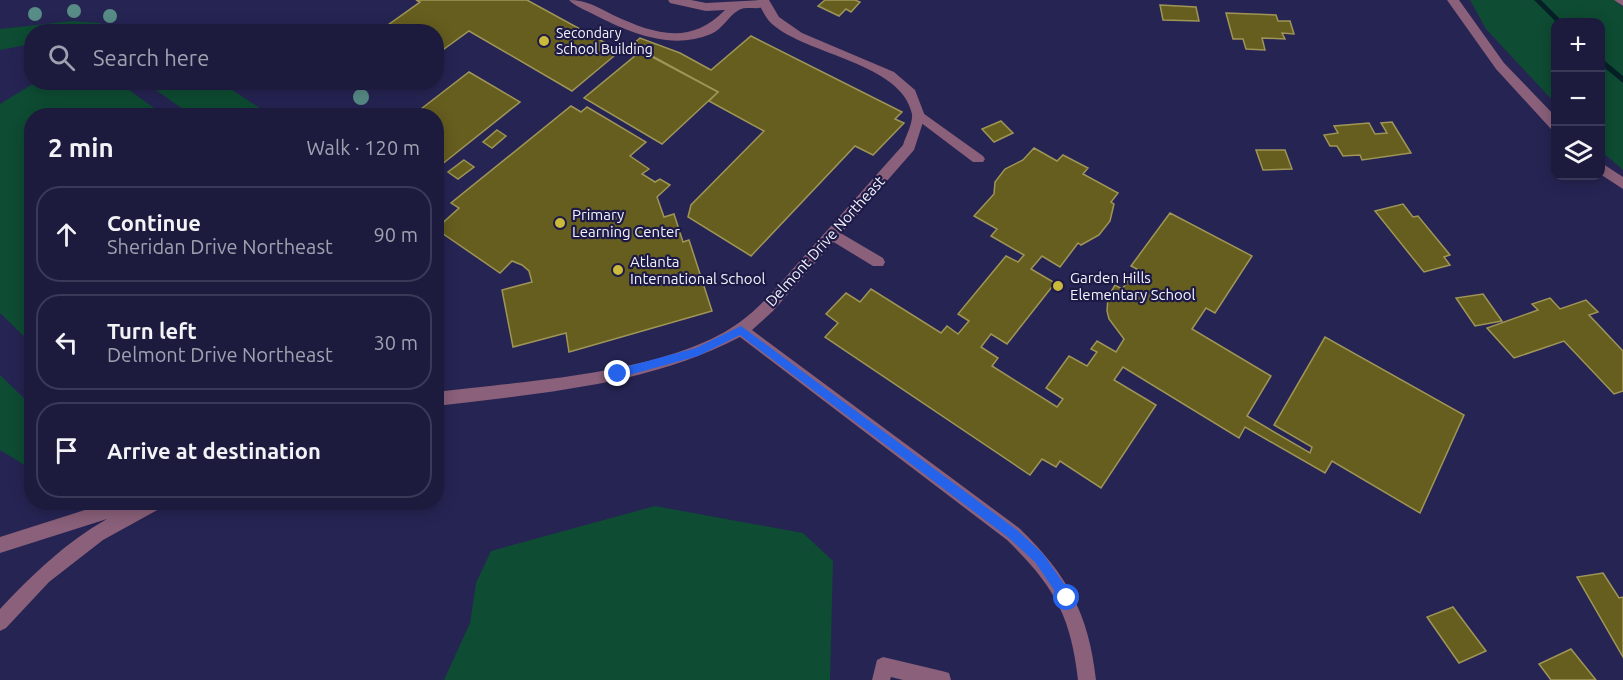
<!DOCTYPE html>
<meta charset="utf-8">
<style>
:root{--surface:#1c1b3e;--page:#292849;--text:#f1f3f6;--muted:#a0a1b0;--line:#3a3958}
body{margin:0;font-family:Ubuntu,sans-serif;background:var(--page);color:var(--text)}
.controls{position:absolute;right:18px;top:18px;display:grid;overflow:hidden;border-radius:12px;box-shadow:0 3px 15px #0003}
.controls button{width:54px;height:54px;display:grid;place-items:center;padding:0;border:0;border-bottom:2px solid var(--line);background:var(--surface);color:var(--text);font:30px sans-serif}
.stop{position:absolute;width:18px;height:18px;margin:-14px;border:4px solid #2563eb;border-radius:50%;background:#fff}
.stop.end{background:#2563eb;border-color:#fff;box-shadow:0 2px 6px #0008}
.list{margin:0;padding:0;list-style:none}
h2{display:flex;justify-content:space-between;align-items:center;height:78px;margin:0;padding:0 24px;font-size:26px}
h2 small{font-size:20px;font-weight:400;color:var(--muted)}
.list li{display:grid;grid-template-columns:39px 1fr auto;gap:18px;align-items:center;box-sizing:border-box;height:96px;margin:0 12px 12px;padding:0 12px;border:2px solid var(--line);border-radius:24px}
.list b{display:block;font-size:22px;white-space:nowrap}
.list p{margin:0;font-size:20px;white-space:nowrap;color:var(--muted)}
.list em{font-size:20px;font-style:normal;color:var(--muted)}
.icon{flex:none;width:33px;height:33px;fill:none;stroke:currentColor;stroke-width:2;stroke-linecap:round;stroke-linejoin:round}
.map{position:relative;flex:none;width:1623px;height:680px;overflow:hidden}
.search{position:absolute;background:var(--surface);box-shadow:0 3px 15px #0003;left:24px;top:24px;width:420px;height:66px;display:flex;align-items:center;gap:15px;box-sizing:border-box;padding:0 21px;border-radius:24px;color:var(--muted);font-size:22px}
.panel{position:absolute;background:var(--surface);box-shadow:0 3px 15px #0003;left:24px;top:108px;width:420px;height:402px;border-radius:24px}
.map>svg:first-child{display:block}
.green{fill:#0e4c33}
.lines{fill:none;stroke-linecap:round;stroke-linejoin:round}
.stream{fill:#062027;fill-rule:evenodd}
.building{fill:#665e1f;stroke:#9e9557;stroke-width:1.5}
.lane{fill:#8a607a;fill-rule:evenodd}
.street{fill:#8a607a;fill-rule:evenodd}
.tree{fill:#588c87}
.route{fill:#2563eb}
.poi-dot{fill:#cbba39;stroke:#1d1a48;stroke-width:2}
.labels{text-anchor:middle;dominant-baseline:central;stroke-width:4.5;stroke-linejoin:round;paint-order:stroke}
.far-poi-label{font-size:14px;fill:#f3f4fa;stroke:#1d1a48;text-anchor:start}
.poi-label{font-size:15px;fill:#f3f4fa;stroke:#1d1a48;text-anchor:start}
.street-label{font-size:15px;fill:#f3f4fa;stroke:#1d1a48}
</style>
<div class="map">
<svg width="1623" height="680" viewBox="0 0 1623 680">
<rect width="100%" height="100%" fill="#262453"/>
<g class="green">
<polygon points="1470,0 1615,0 1623,7 1623,170 1601,151 1600,22 1556,22 1555,103 1486,29"/>
<polygon points="72,21 99,23 131,31 32,32 31,44 0,50 0,29"/>
<polygon points="36,82 119,83 164,115 32,116 31,343 0,313 0,104"/>
<polygon points="146,83 222,83 270,115 191,115"/>
<polygon points="0,375 31,405 31,469 0,450"/>
<polygon points="655,506 803,533 833,561 830,680 444,680 470,623 476,583 491,551"/>
</g>
<g class="lines">
<g class="stream">
<polygon points="1534,0 1541,0 1563,22 1556,22"/>
<polygon points="1600,57 1623,76 1623,83 1600,64"/>
</g>
</g>
<g class="building">
<polygon points="416,0 527,0 620,51 572,91 469,31 437,54 436,32 392,32 395,29 388,25 420,2"/>
<polygon points="825,0 855,0 860,2 851,12 846,9 839,16 818,6"/>
<polygon points="1160,5 1196,7 1199,21 1163,20"/>
<polygon points="1226,13 1276,15 1278,21 1290,21 1294,34 1282,33 1285,39 1262,38 1265,50 1246,49 1243,39 1233,39"/>
<polygon points="751,36 902,112 895,119 904,123 873,155 855,146 751,256 688,217 691,205 764,131 709,101 718,92 632,45 640,38 680,53 711,70"/>
<polygon points="641,51 718,92 662,144 584,98"/>
<polygon points="469,72 520,102 436,169 436,116 412,116"/>
<polygon points="571,106 581,112 587,107 646,142 630,156 649,169 642,174 655,182 660,179 670,185 657,197 664,217 674,214 683,242 689,240 712,311 569,352 566,333 513,347 502,290 532,282 529,271 522,265 512,261 500,273 436,229 459,208 451,203"/>
<polygon points="1001,121 1013,133 994,142 982,129"/>
<polygon points="1392,122 1411,153 1362,160 1360,155 1343,156 1337,146 1330,146 1324,135 1338,133 1334,126 1369,123 1375,134 1387,133 1381,123"/>
<polygon points="497,130 506,136 492,148 483,142"/>
<polygon points="1034,148 1057,161 1063,155 1088,168 1083,174 1118,193 1111,202 1114,204 1110,221 1099,235 1081,245 1078,243 1060,267 1042,256 1031,269 1055,283 1007,344 991,334 981,347 998,358 992,366 1057,407 1063,399 1046,388 1069,356 1087,366 1097,352 1091,349 1097,341 1116,352 1124,339 1109,319 1107,311 1108,297 1115,285 1122,289 1137,269 1131,266 1170,213 1252,256 1215,313 1206,308 1192,329 1271,376 1247,416 1310,453 1312,447 1274,425 1325,337 1464,415 1420,513 1332,461 1325,473 1245,427 1239,438 1123,367 1114,380 1156,405 1101,488 1060,461 1056,467 1042,459 1030,475 825,337 838,323 826,314 846,293 860,302 871,289 941,333 947,326 958,334 969,321 958,314 1006,256 1018,262 1024,255 991,236 997,229 974,216 994,194 995,182 1005,169 1023,160"/>
<polygon points="1256,150 1285,150 1292,169 1263,170"/>
<polygon points="464,160 474,167 458,179 448,172"/>
<polygon points="1403,204 1413,217 1418,216 1450,255 1444,257 1450,265 1424,272 1375,211"/>
<polygon points="1483,294 1502,321 1475,326 1456,298"/>
<polygon points="1550,298 1560,309 1586,300 1598,312 1589,315 1623,351 1623,391 1614,394 1564,341 1514,358 1487,328 1538,310 1532,304"/>
<polygon points="1603,573 1619,598 1623,597 1623,657 1577,577"/>
<polygon points="1453,607 1486,651 1459,663 1427,617"/>
<polygon points="1571,649 1596,680 1551,680 1539,664"/>
</g>
<g class="lines">
<g class="lane">
<path d="M569,0C587,0 597,7 613,15C654,34 690,46 725,10L706,11L670,3L668,0H691L706,3L763,0L769,4C761,12 748,5 739,10C728,16 723,29 711,34C671,51 628,32 593,14C585,10 575,6 569,0Z"/>
<polygon points="920,111 983,156 985,159 983,162 973,162 916,119 916,113"/>
<polygon points="832,228 883,258 885,262 883,266 873,266 827,238 825,234"/>
<polygon points="883,657 942,671 949,673 951,680 903,680 891,677 890,680 872,680 877,660"/>
</g>
<g class="street">
<path d="M757,0H769L779,17L802,33L894,72L915,90L925,116L914,150L773,311L752,330L1019,528C1067,574 1089,614 1096,680H1078C1071,615 1053,585 1007,540L740,337C646,386 540,393 436,406V392C523,381 669,374 740,322C766,303 785,277 806,254C839,217 871,181 903,145C906,136 913,123 912,114C902,63 807,55 772,24C765,18 761,7 757,0Z"/>
<polygon points="1447,0 1459,0 1504,63 1556,117 1556,131 1551,129 1496,69"/>
<polygon points="1614,0 1623,0 1623,6"/>
<polygon points="1600,162 1623,177 1623,189 1600,174"/>
<path d="M110,502H163L161,508L103,540L49,582L6,628L0,631V609C32,575 66,542 107,519L0,553V537Z"/>
</g>
</g>
<g class="tree">
<circle cx="74" cy="11" r="7"/>
<circle cx="35" cy="14" r="7"/>
<circle cx="110" cy="16" r="7"/>
<circle cx="361" cy="97" r="8"/>
</g>
<polygon class="route" points="741,326 1017,530 1043,554 1071,594 1071,603 1063,603 1035,562 1009,538 740,335 698,356 618,378 613,374 618,369 696,348"/>
<g class="poi-dot">
<circle cx="544" cy="41" r="6"/>
<circle cx="560" cy="223" r="6"/>
<circle cx="618" cy="270" r="6"/>
<circle cx="1058" cy="286" r="6"/>
</g>
<g class="labels">
<g class="far-poi-label">
<text x="556" y="33">Secondary<tspan x="556" dy="16">School Building</tspan></text>
</g>
<g class="poi-label">
<text x="572" y="214">Primary<tspan x="572" dy="17">Learning Center</tspan></text>
<text x="630" y="261">Atlanta<tspan x="630" dy="17">International School</tspan></text>
<text x="1070" y="277">Garden Hills<tspan x="1070" dy="17">Elementary School</tspan></text>
</g>
<g class="street-label">
<text transform="translate(825 241) rotate(-48)">Delmont Drive Northeast</text>
</g>
</g>
</svg>
<div class="controls">
<button>+</button>
<button>−</button>
<button><svg class="icon" aria-label="layers" viewBox="0 0 24 24"><path d="M12 4l9 5-9 5-9-5zM3 14l9 5 9-5"/></svg></button>
</div>
<div class="stop" style="left:1067px;top:598px"></div>
<div class="stop end" style="left:618px;top:374px"></div>
<div class="search"><svg class="icon" aria-label="search" viewBox="0 0 24 24"><circle cx="10" cy="10" r="6"/><path d="M15 15l6 6"/></svg>Search here</div>
<section class="panel">
<h2>2 min<small>Walk · 120 m</small></h2>
<ul class="list">
<li><svg class="icon" aria-label="ahead" viewBox="0 0 24 24"><path d="M12 20V5M6 11l6-6 6 6"/></svg><div><b>Continue</b><p>Sheridan Drive Northeast</p></div><em>90 m</em></li>
<li><svg class="icon" aria-label="left" viewBox="0 0 24 24"><path d="M17 20v-9H6M10 6l-5 5 5 5"/></svg><div><b>Turn left</b><p>Delmont Drive Northeast</p></div><em>30 m</em></li>
<li><svg class="icon" aria-label="arrive" viewBox="0 0 24 24"><path d="M6 21V4h12l-3 4 3 4H6"/></svg><div><b>Arrive at destination</b></div></li>
</ul>
</section>
</div>
